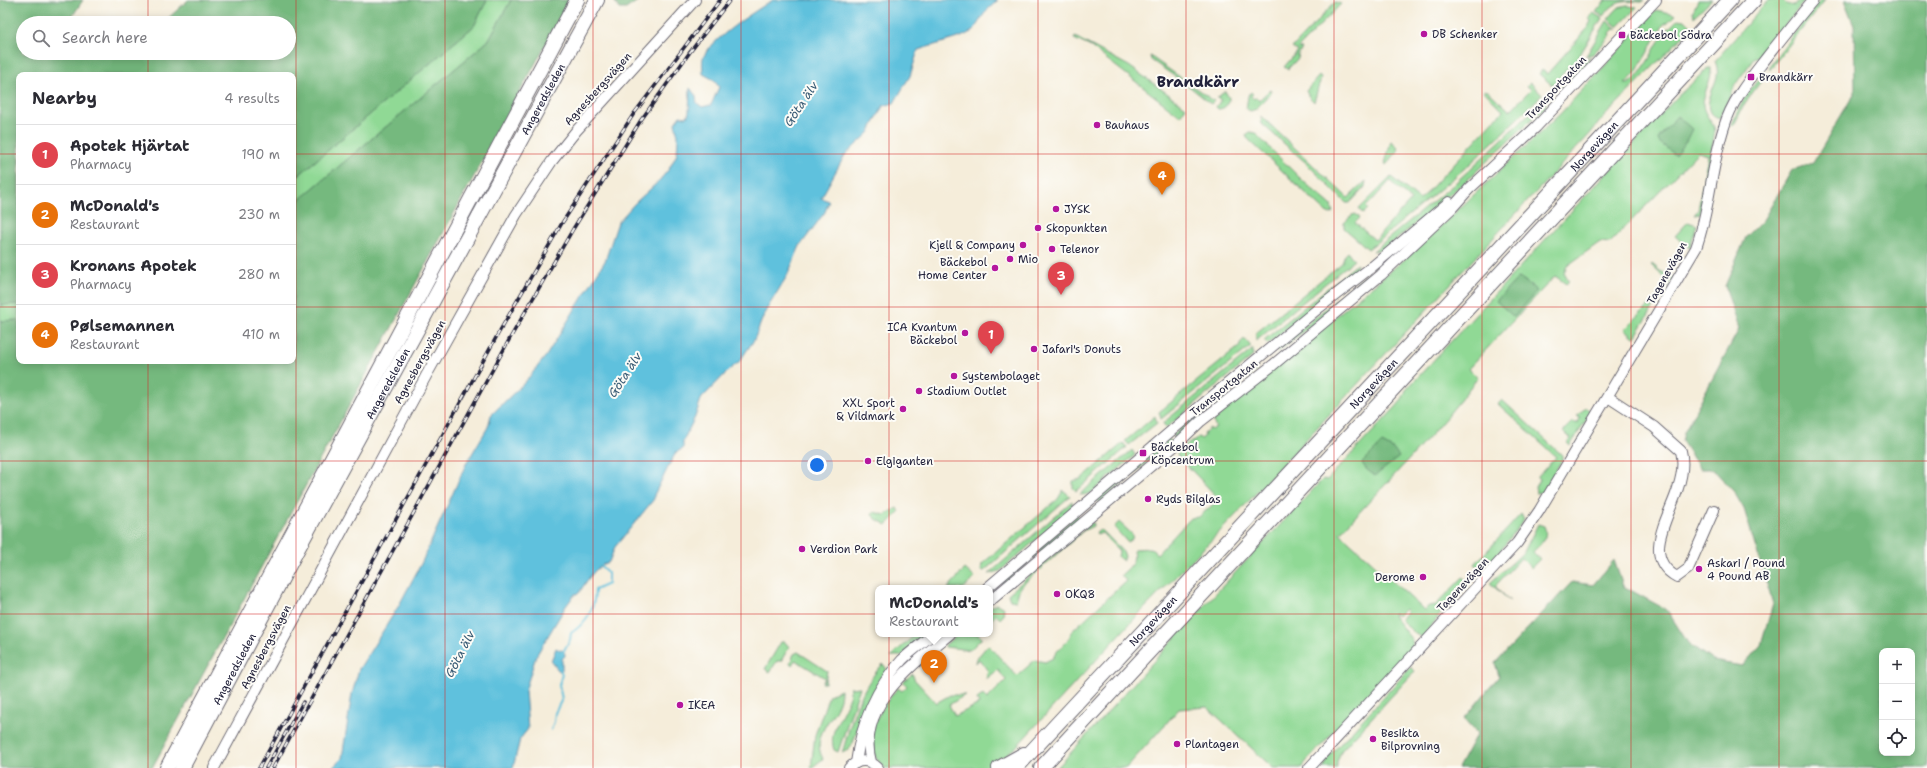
<!DOCTYPE html>
<meta charset="utf-8">
<style>
:root{--surface:#fff;--page:#f2f2f3;--text:#2b2b33;--muted:#7c7c81;--line:#e1e1e2;--accent:#1a73e8}
body{margin:0;font-family:"Shantell Sans",sans-serif;background:var(--page);color:var(--text)}
.controls{position:absolute;right:12px;bottom:12px;display:grid;overflow:hidden;border-radius:8px;box-shadow:0 2px 10px #0003}
.controls button{width:36px;height:36px;display:grid;place-items:center;padding:0;border:0;border-bottom:1px solid var(--line);background:var(--surface);color:var(--text);font:20px sans-serif}
.you{position:absolute;left:817px;top:465px;width:14px;height:14px;margin:-10px;border:3px solid #fff;border-radius:50%;background:#1a73e8;box-shadow:0 0 0 6px #1a73e833}
.badge{display:grid;place-items:center;width:26px;height:26px;border-radius:50%;background:var(--accent);color:#fff;font-size:13px;font-weight:700}
.pin{position:absolute;translate:-50% -33px;filter:drop-shadow(0 1px 2px #0008)}
.pin::after{content:'';position:absolute;top:21px;width:14px;height:12px;background:inherit;clip-path:polygon(0 0,100% 0,50% 100%)}
.popup{position:absolute;left:875px;top:585px;width:118px;height:52px;box-sizing:border-box;display:grid;place-content:center;border-radius:8px;background:var(--surface);filter:drop-shadow(0 1px 3px #0005);font-size:13px;white-space:nowrap;color:var(--muted)}
.popup b{font-size:15px;color:var(--text)}
.popup::after{content:'';position:absolute;left:50%;top:100%;margin-left:-8px;border:8px solid transparent;border-top-color:var(--surface)}
.list{margin:0;padding:0;list-style:none}
h2{display:flex;justify-content:space-between;align-items:center;height:52px;margin:0;padding:0 16px;font-size:17px}
h2 small{font-size:13px;font-weight:400;color:var(--muted)}
.list li{display:grid;grid-template-columns:26px 1fr auto;gap:12px;align-items:center;box-sizing:border-box;height:60px;padding:0 16px;border-top:1px solid var(--line)}
.list b{display:block;font-size:15px;white-space:nowrap}
.list p{margin:0;font-size:13px;white-space:nowrap;color:var(--muted)}
.list em{font-size:13px;font-style:normal;color:var(--muted)}
.icon{flex:none;width:22px;height:22px;fill:none;stroke:currentColor;stroke-width:2;stroke-linecap:round;stroke-linejoin:round}
.map{position:relative;flex:none;width:1927px;height:768px;overflow:hidden}
.search{position:absolute;background:var(--surface);box-shadow:0 2px 10px #0003;left:16px;top:16px;width:280px;height:44px;display:flex;align-items:center;gap:10px;box-sizing:border-box;padding:0 14px;border-radius:22px;color:var(--muted);font-size:15px}
.panel{position:absolute;background:var(--surface);box-shadow:0 2px 10px #0003;left:16px;top:72px;width:280px;height:292px;border-radius:8px}
.map>svg:first-child{display:block}
.green{fill:#90d995;stroke:#597e68;fill-rule:evenodd}
.forest{fill:#74b97e;stroke:#4b6e5c;fill-rule:evenodd}
.water{fill:#5fc1dd;stroke:#40728c}
.lines{fill:none;stroke-linecap:round;stroke-linejoin:round}
.stream{stroke:#5fc1dd;stroke-width:2}
.minor-casing{stroke:#6c6973;stroke-width:12}
.highway-casing{stroke:#6c6973;stroke-width:16}
.minor{stroke:#fff;stroke-width:10}
.highway{stroke:#fff;stroke-width:14}
.rail-casing{stroke:#22223b;stroke-width:3.5}
.rail{stroke:#fdfcf7;stroke-width:2;stroke-dasharray:6;stroke-linecap:butt}
.grid{fill:none;stroke:#d62828;stroke-width:1;stroke-opacity:0.55}
.poi-dot{fill:#b5179e;stroke:#fdfcf7;stroke-width:1.5}
.labels{text-anchor:middle;dominant-baseline:central;stroke-width:4;stroke-linejoin:round;paint-order:stroke}
.poi-label{font-size:11px;fill:#22223b;stroke:#fdfcf7;text-anchor:start}
.street-label{font-size:11px;fill:#22223b;stroke:#fdfcf7}
.water-label{font-size:12px;font-style:italic;fill:#375a74;stroke:#fdfcf7}
.district-label{font-size:15px;font-weight:bold;fill:#22223b;stroke:#fdfcf7}
</style>
<div class="map">
<svg width="1927" height="768" viewBox="0 0 1927 768">
<rect width="100%" height="100%" fill="#fdfcf7"/>
<filter id="ink" filterUnits="userSpaceOnUse"><feTurbulence type="fractalNoise" baseFrequency=".025" numOctaves="2"/><feDisplacementMap in="SourceGraphic" scale="8" xChannelSelector="R" yChannelSelector="G"/><feConvolveMatrix kernelMatrix="1 2 1 2 8 2 1 2 1" color-interpolation-filters="sRGB"/></filter>
<filter id="wash" filterUnits="userSpaceOnUse"><feTurbulence type="fractalNoise" baseFrequency=".012" numOctaves="4" result="noise"/><feDisplacementMap in="SourceGraphic" scale="16" xChannelSelector="R" yChannelSelector="G"/><feGaussianBlur stdDeviation="0.9" result="paint"/><feColorMatrix in="noise" values="0 0 0 0 0 0 0 0 0 0 0 0 0 0 0 0 0 1.4 0 .05"/><feComposite in="paint" operator="in"/></filter>
<g filter="url(#wash)">
<rect width="100%" height="100%" fill="#f5edda"/>
<g class="green">
<polygon points="487,0 511,0 488,41 293,205 293,180 474,26"/>
<path d="M1606,0H1644L1641,2C1622,1 1616,0 1603,16L1596,12Z"/>
<polygon points="1698,0 1712,0 1694,17 1693,11"/>
<path d="M1768,0H1782L1786,4L1794,6L1801,0H1805L1776,37L1758,57H1755L1737,82L1719,119C1698,111 1714,91 1717,76C1718,71 1717,66 1715,61Z"/>
<polygon points="1820,0 1825,0 1770,69 1769,66"/>
<polygon points="1335,2 1341,4 1298,48 1302,49 1297,56 1299,57 1288,69 1284,67 1298,51 1292,48"/>
<polygon points="1628,6 1637,7 1618,27 1608,19 1618,8"/>
<path d="M1656,10L1674,14L1675,15L1668,22L1664,24L1635,74L1625,84C1638,85 1654,48 1661,38C1666,31 1672,25 1678,19L1685,20L1692,27L1601,120L1590,134L1234,517L1137,616L1016,747L989,768H884C881,763 875,759 874,753C866,729 883,704 898,688L902,691L907,686L903,682L912,674L913,675L914,679L936,703L950,695H965L949,705L955,716L979,704L977,699L983,695L987,699L1006,680L998,670L986,679L988,671L979,659L976,663L977,658L988,645L1017,676L1035,660L1045,662L1053,658C1057,648 1070,643 1071,632L1126,581L1121,575C1129,568 1136,563 1133,551L1135,549L1150,548L1157,554L1191,518L1199,517L1219,499L1177,455L1178,450L1199,437L1201,439L1205,436L1204,433L1210,428L1212,430L1216,427L1213,422L1233,401L1411,254L1561,113Z"/>
<polygon points="1593,13 1602,18 1578,58 1552,85 1539,74 1542,70 1547,74 1587,29 1591,21 1589,19"/>
<polygon points="1607,21 1617,29 1614,29 1610,33 1611,35 1593,54 1586,56"/>
<polygon points="1075,37 1129,66 1186,107 1180,116 1091,47 1074,39"/>
<polygon points="1150,56 1214,101 1211,104 1190,87 1151,60"/>
<polygon points="1591,58 1565,85 1563,87 1560,84 1582,59"/>
<path d="M1708,68H1711C1712,81 1703,92 1703,105C1704,116 1714,122 1715,131L1700,214L1694,215L1698,210L1708,155L1698,152L1610,243L1600,242L1567,266L1564,273L1569,282L1566,284L1555,276L1468,369L1478,377C1437,433 1387,482 1340,533L1424,610L1429,606L1436,605L1463,577L1468,583C1450,599 1438,619 1422,637L1415,634L1401,620L1407,612L1405,609L1398,616L1393,613L1394,617L1412,640L1413,646L1306,762L1301,768H1273L1207,707L1179,709L1126,768H1057L1202,608L1323,479L1327,480L1396,407L1402,400L1406,390L1677,97ZM1522,279L1532,286L1496,301Z"/>
<polygon points="1319,76 1321,78 1314,102 1309,97 1306,91"/>
<polygon points="1764,77 1745,103 1734,125 1731,126 1743,100 1759,78"/>
<polygon points="1530,82 1542,95 1471,163 1376,243 1368,249 1344,228 1344,223 1352,215 1356,214 1360,218 1355,223 1375,240 1411,200 1390,181 1366,207 1368,209 1363,214 1359,209 1391,177 1420,200 1503,111 1484,91 1484,90 1488,91 1510,111 1531,89 1527,86"/>
<polygon points="1270,90 1271,92 1256,109 1251,111 1246,109 1248,96 1251,92 1253,94 1251,96 1254,99 1256,97 1259,100"/>
<path d="M1225,91L1229,98C1229,104 1225,109 1218,109L1216,107L1221,100L1217,98Z"/>
<polygon points="1545,99 1546,102 1545,107 1466,181 1385,249 1373,251 1453,185"/>
<polygon points="1261,116 1348,198 1366,181 1365,187 1350,203 1346,203 1304,161 1262,124"/>
<polygon points="1250,132 1255,133 1303,181 1331,205 1333,213 1330,214 1326,212 1247,138 1246,135"/>
<polygon points="1391,141 1397,146 1398,151 1386,165 1385,163"/>
<polygon points="1688,222 1697,225 1690,247 1684,244 1675,236"/>
<polygon points="1348,252 1354,260 1256,341 1256,333 1342,263 1345,255"/>
<polygon points="1357,264 1356,272 1268,344 1264,340"/>
<polygon points="1652,264 1660,271 1673,277 1666,289 1662,288 1667,280 1651,265"/>
<polygon points="1369,273 1370,276 1364,283 1278,352 1276,349"/>
<polygon points="1657,297 1659,299 1635,337 1634,337 1625,329"/>
<polygon points="19,304 19,320 0,321 0,305"/>
<polygon points="1244,339 1250,345 1250,347 1161,419 1159,412 1240,346 1240,343"/>
<polygon points="1253,349 1253,356 1166,428 1163,423"/>
<polygon points="1255,366 1257,370 1204,414 1177,440 1173,435"/>
<polygon points="1502,400 1562,455 1562,460 1543,492 1536,493 1535,487 1539,480 1538,476 1556,457 1498,404"/>
<polygon points="1586,407 1591,412 1590,414 1570,446 1567,443 1571,439 1563,431 1572,422 1575,423 1578,423 1580,418 1577,416"/>
<polygon points="1155,416 1157,423 1129,445 1125,441"/>
<polygon points="1169,439 1174,444 1160,451 1100,502 1099,502 1095,499"/>
<polygon points="1123,443 1127,447 1126,448 1079,489 1076,491 1073,488 1073,481 1081,479"/>
<polygon points="1132,450 1135,455 1091,493 1083,495 1080,494"/>
<polygon points="1063,490 1070,496 1069,497 984,571 981,570 982,564 1058,499"/>
<polygon points="1072,501 1073,508 1065,515 1000,571 989,574"/>
<polygon points="897,508 900,511 899,512 887,525 876,519 872,515 874,512 885,515"/>
<polygon points="1521,514 1524,520 1486,569 1481,571 1475,564"/>
<polygon points="1077,515 1080,519 1078,521 1003,584 1001,581"/>
<polygon points="1119,522 1133,535 1132,539 1127,542 1114,527"/>
<polygon points="1091,523 1094,523 1093,526 1083,531 1020,587 1016,601 1010,600 1008,594"/>
<path d="M1538,524L1544,526C1549,538 1541,543 1533,552L1540,559L1531,568L1521,558L1495,586L1510,601L1490,583L1524,552Z"/>
<polygon points="1100,530 1103,531 1124,553 1125,557 1123,561 1118,557 1119,551 1102,533 1097,535 1096,533"/>
<polygon points="965,569 975,578 964,588 948,588"/>
<polygon points="997,604 1004,608 1003,616 1000,619 996,615 990,621 990,607"/>
<polygon points="916,634 925,634 902,656 891,656"/>
<polygon points="958,634 978,634 982,638 970,650 945,647 945,645"/>
<polygon points="781,642 785,642 789,647 781,661 777,661 770,672 765,669"/>
<polygon points="798,652 827,671 825,683 822,683 825,678 795,660 792,665 790,663 794,654"/>
<path d="M883,664L886,668L887,672L862,715L853,743L848,750L842,753C852,720 859,689 883,664Z"/>
<polygon points="1411,667 1415,671 1341,751 1337,762 1337,768 1323,768 1329,756"/>
<path d="M860,687L838,752L834,750C826,727 851,710 850,688Z"/>
<path d="M841,690C842,716 808,731 823,759L811,768L815,735L829,695Z"/>
</g>
<g class="forest">
<polygon points="0,0 83,0 68,23 23,23 23,53 289,53 289,23 163,23 188,0 487,0 474,26 293,180 293,75 19,75 19,304 0,305"/>
<polygon points="511,0 570,0 152,768 0,768 0,321 19,320 19,361 293,361 293,205 488,41"/>
<polygon points="614,0 639,0 626,9 619,9"/>
<path d="M1844,0H1927V768H1458L1477,733L1464,719L1499,676L1495,663L1572,582L1593,585L1614,560L1623,586L1667,610L1688,643L1713,661L1742,666L1761,645L1773,604L1744,509L1734,492L1713,469H1700L1682,441L1684,432L1739,329L1725,286L1746,237L1763,220L1792,170L1813,163L1855,92L1854,25ZM1882,651H1912V753H1882Z"/>
<polygon points="1677,116 1692,129 1686,141 1675,155 1659,142 1658,139"/>
<polygon points="1518,278 1522,279 1537,291 1514,317 1496,301"/>
<polygon points="1382,443 1393,449 1399,457 1375,476 1366,469 1362,463"/>
</g>
<g class="water">
<path d="M773,0H998L986,11L973,31L961,37L918,50L910,76L894,103L883,106L869,133L845,155L821,198L829,201L825,212L800,246L787,276L765,312L754,340L739,362L729,370L701,399L695,417L683,441V449L676,452L654,495V499L615,547L609,562C595,566 586,582 579,593L575,594L566,606L536,656L525,691L528,729L520,739L513,768H332L342,758L352,694L359,669L398,607L421,564L466,464L488,427L491,415L526,381L546,356L605,261L618,222L635,203L658,182L669,169L677,154L678,136L675,123L680,116L687,117L689,112L690,88L696,96L697,103L702,107L711,105L719,87L714,80L703,74C703,69 702,62 703,58C710,40 756,10 773,0Z"/>
<path d="M556,648C560,651 565,649 565,656L562,659V670L559,671L551,661Z"/>
</g>
<g class="lines">
<g class="stream">
<path d="M563,652L570,640L571,633C586,623 595,608 595,590L608,584V573L601,566"/>
<polyline points="551,730 554,722 555,713 562,699 559,685 562,674 560,669"/>
</g>
</g>
</g>
<g filter="url(#ink)">
<g class="lines">
<defs>
<g id="minor">
<path d="M1608,397L1654,427L1681,451C1684,463 1682,476 1678,488C1670,516 1640,557 1677,577L1688,569L1714,510"/>
<polyline points="987,588 1204,403 1320,307 1373,266 1449,202"/>
<polyline points="990,601 1177,444 1201,421 1273,365 1381,275 1452,208 1469,189 1536,127 1656,0"/>
<path d="M871,762C856,706 912,665 950,634"/>
<path d="M856,763C861,725 876,688 902,660C911,651 923,643 933,634"/>
<polyline points="214,768 426,376 516,215 552,161 576,131 695,0"/>
<path d="M849,768C858,759 869,759 878,768"/>
<path d="M1309,768L1517,543L1539,511L1696,248C1710,209 1711,166 1724,127C1732,100 1750,79 1767,57C1782,38 1797,19 1813,0"/>
</g>
<g id="highway">
<polyline points="167,768 577,0"/>
<path id="s1" d="M182,768L297,550L597,0"/>
<polyline points="999,768 1024,754"/>
<path id="s2" d="M1016,768L1730,0"/>
<polyline points="1041,768 1754,0"/>
</g>
</defs>
<use href="#minor" class="minor-casing"/>
<use href="#highway" class="highway-casing"/>
<use href="#minor" class="minor"/>
<use href="#highway" class="highway"/>
<defs>
<g id="rail">
<polyline points="259,768 498,334 562,223 633,115 720,0"/>
<polyline points="266,768 303,702"/>
<polyline points="273,768 509,340 573,229 641,120 690,52 730,0"/>
</g>
</defs>
<use href="#rail" class="rail-casing"/>
<use href="#rail" class="rail"/>
</g>
</g>
<path class="grid" d="M148,0V23M296,0V768M445,0V768M593,0V768M741,0V768M889,0V768M1038,0V768M1186,0V768M1334,0V768M1482,0V768M1631,0V768M1779,0V768M148,53V75M0,154H19M293,154H1927M0,307H19M293,307H1927M148,361V768M0,461H1927M0,614H1927"/>
<g class="poi-dot">
<circle cx="1424" cy="34" r="4"/>
<rect x="1618" y="31" width="8" height="8" rx="2"/>
<rect x="1747" y="73" width="8" height="8" rx="2"/>
<circle cx="1097" cy="125" r="4"/>
<circle cx="1056" cy="209" r="4"/>
<circle cx="1038" cy="228" r="4"/>
<circle cx="1023" cy="245" r="4"/>
<circle cx="1052" cy="249" r="4"/>
<circle cx="1010" cy="259" r="4"/>
<circle cx="995" cy="268" r="4"/>
<circle cx="965" cy="333" r="4"/>
<circle cx="1034" cy="349" r="4"/>
<circle cx="954" cy="376" r="4"/>
<circle cx="919" cy="391" r="4"/>
<circle cx="903" cy="409" r="4"/>
<rect x="1139" y="449" width="8" height="8" rx="2"/>
<circle cx="868" cy="461" r="4"/>
<circle cx="1148" cy="499" r="4"/>
<circle cx="802" cy="549" r="4"/>
<circle cx="1699" cy="569" r="4"/>
<circle cx="1423" cy="577" r="4"/>
<circle cx="1057" cy="594" r="4"/>
<circle cx="680" cy="705" r="4"/>
<circle cx="1373" cy="739" r="4"/>
<circle cx="1177" cy="744" r="4"/>
</g>
<g class="labels">
<g class="poi-label">
<text x="1432" y="34">DB Schenker</text>
<text x="1630" y="35">Bäckebol Södra</text>
<text x="1759" y="77">Brandkärr</text>
<text x="1105" y="125">Bauhaus</text>
<text x="1064" y="209">JYSK</text>
<text x="1046" y="228">Skopunkten</text>
<text x="1015" y="245" text-anchor="end">Kjell &amp; Company</text>
<text x="1060" y="249">Telenor</text>
<text x="1018" y="259">Mio</text>
<text x="987" y="262" text-anchor="end">Bäckebol<tspan x="987" dy="13">Home Center</tspan></text>
<text x="957" y="327" text-anchor="end">ICA Kvantum<tspan x="957" dy="13">Bäckebol</tspan></text>
<text x="1042" y="349">Jafari's Donuts</text>
<text x="962" y="376">Systembolaget</text>
<text x="927" y="391">Stadium Outlet</text>
<text x="895" y="403" text-anchor="end">XXL Sport<tspan x="895" dy="13">&amp; Vildmark</tspan></text>
<text x="1151" y="447">Bäckebol<tspan x="1151" dy="13">Köpcentrum</tspan></text>
<text x="876" y="461">Elgiganten</text>
<text x="1156" y="499">Ryds Bilglas</text>
<text x="810" y="549">Verdion Park</text>
<text x="1707" y="563">Askari / Pound<tspan x="1707" dy="13">4 Pound AB</tspan></text>
<text x="1415" y="577" text-anchor="end">Derome</text>
<text x="1065" y="594">OKQ8</text>
<text x="688" y="705">IKEA</text>
<text x="1381" y="733">Besikta<tspan x="1381" dy="13">Bilprovning</tspan></text>
<text x="1185" y="744">Plantagen</text>
</g>
<g class="street-label">
<text transform="translate(1556 88) rotate(-47)">Transportgatan</text>
<text transform="translate(598 89) rotate(-48)">Agnesbergsvägen</text>
<text stroke="none"><textPath href="#s1" startOffset="760">Angeredsleden</textPath></text>
<text stroke="none"><textPath href="#s2" startOffset="849">Norgevägen</textPath></text>
<text transform="translate(1667 273) rotate(-61)">Tagenevägen</text>
<text transform="translate(420 362) rotate(-61)">Agnesbergsvägen</text>
<text stroke="none"><textPath href="#s1" startOffset="436">Angeredsleden</textPath></text>
<text stroke="none"><textPath href="#s2" startOffset="525">Norgevägen</textPath></text>
<text transform="translate(1224 388) rotate(-39)">Transportgatan</text>
<text transform="translate(1463 585) rotate(-47)">Tagenevägen</text>
<text stroke="none"><textPath href="#s2" startOffset="201">Norgevägen</textPath></text>
<text transform="translate(266 647) rotate(-62)">Agnesbergsvägen</text>
<text stroke="none"><textPath href="#s1" startOffset="112">Angeredsleden</textPath></text>
</g>
<g class="water-label">
<text transform="translate(801 104) rotate(-56)">Göta älv</text>
<text transform="translate(625 375) rotate(-57)">Göta älv</text>
<text transform="translate(460 654) rotate(-63)">Göta älv</text>
</g>
<g class="district-label">
<text x="1198" y="82">Brandkärr</text>
</g>
</g>
</svg>
<div class="controls">
<button>+</button>
<button>−</button>
<button><svg class="icon" aria-label="locate" viewBox="0 0 24 24"><circle cx="12" cy="12" r="6"/><path d="M12 2v4M12 18v4M2 12h4M18 12h4"/></svg></button>
</div>
<div class="you"></div>
<div class="pin badge" style="left:991px;top:354px;background:#e0444e">1</div>
<div class="pin badge" style="left:934px;top:683px;background:#e8710a">2</div>
<div class="popup"><b>McDonald's</b>Restaurant</div>
<div class="pin badge" style="left:1061px;top:295px;background:#e0444e">3</div>
<div class="pin badge" style="left:1162px;top:195px;background:#e8710a">4</div>
<div class="search"><svg class="icon" aria-label="search" viewBox="0 0 24 24"><circle cx="10" cy="10" r="6"/><path d="M15 15l6 6"/></svg>Search here</div>
<section class="panel">
<h2>Nearby<small>4 results</small></h2>
<ul class="list">
<li><span class="badge" style="background:#e0444e">1</span><div><b>Apotek Hjärtat</b><p>Pharmacy</p></div><em>190 m</em></li>
<li><span class="badge" style="background:#e8710a">2</span><div><b>McDonald's</b><p>Restaurant</p></div><em>230 m</em></li>
<li><span class="badge" style="background:#e0444e">3</span><div><b>Kronans Apotek</b><p>Pharmacy</p></div><em>280 m</em></li>
<li><span class="badge" style="background:#e8710a">4</span><div><b>Pølsemannen</b><p>Restaurant</p></div><em>410 m</em></li>
</ul>
</section>
</div>
